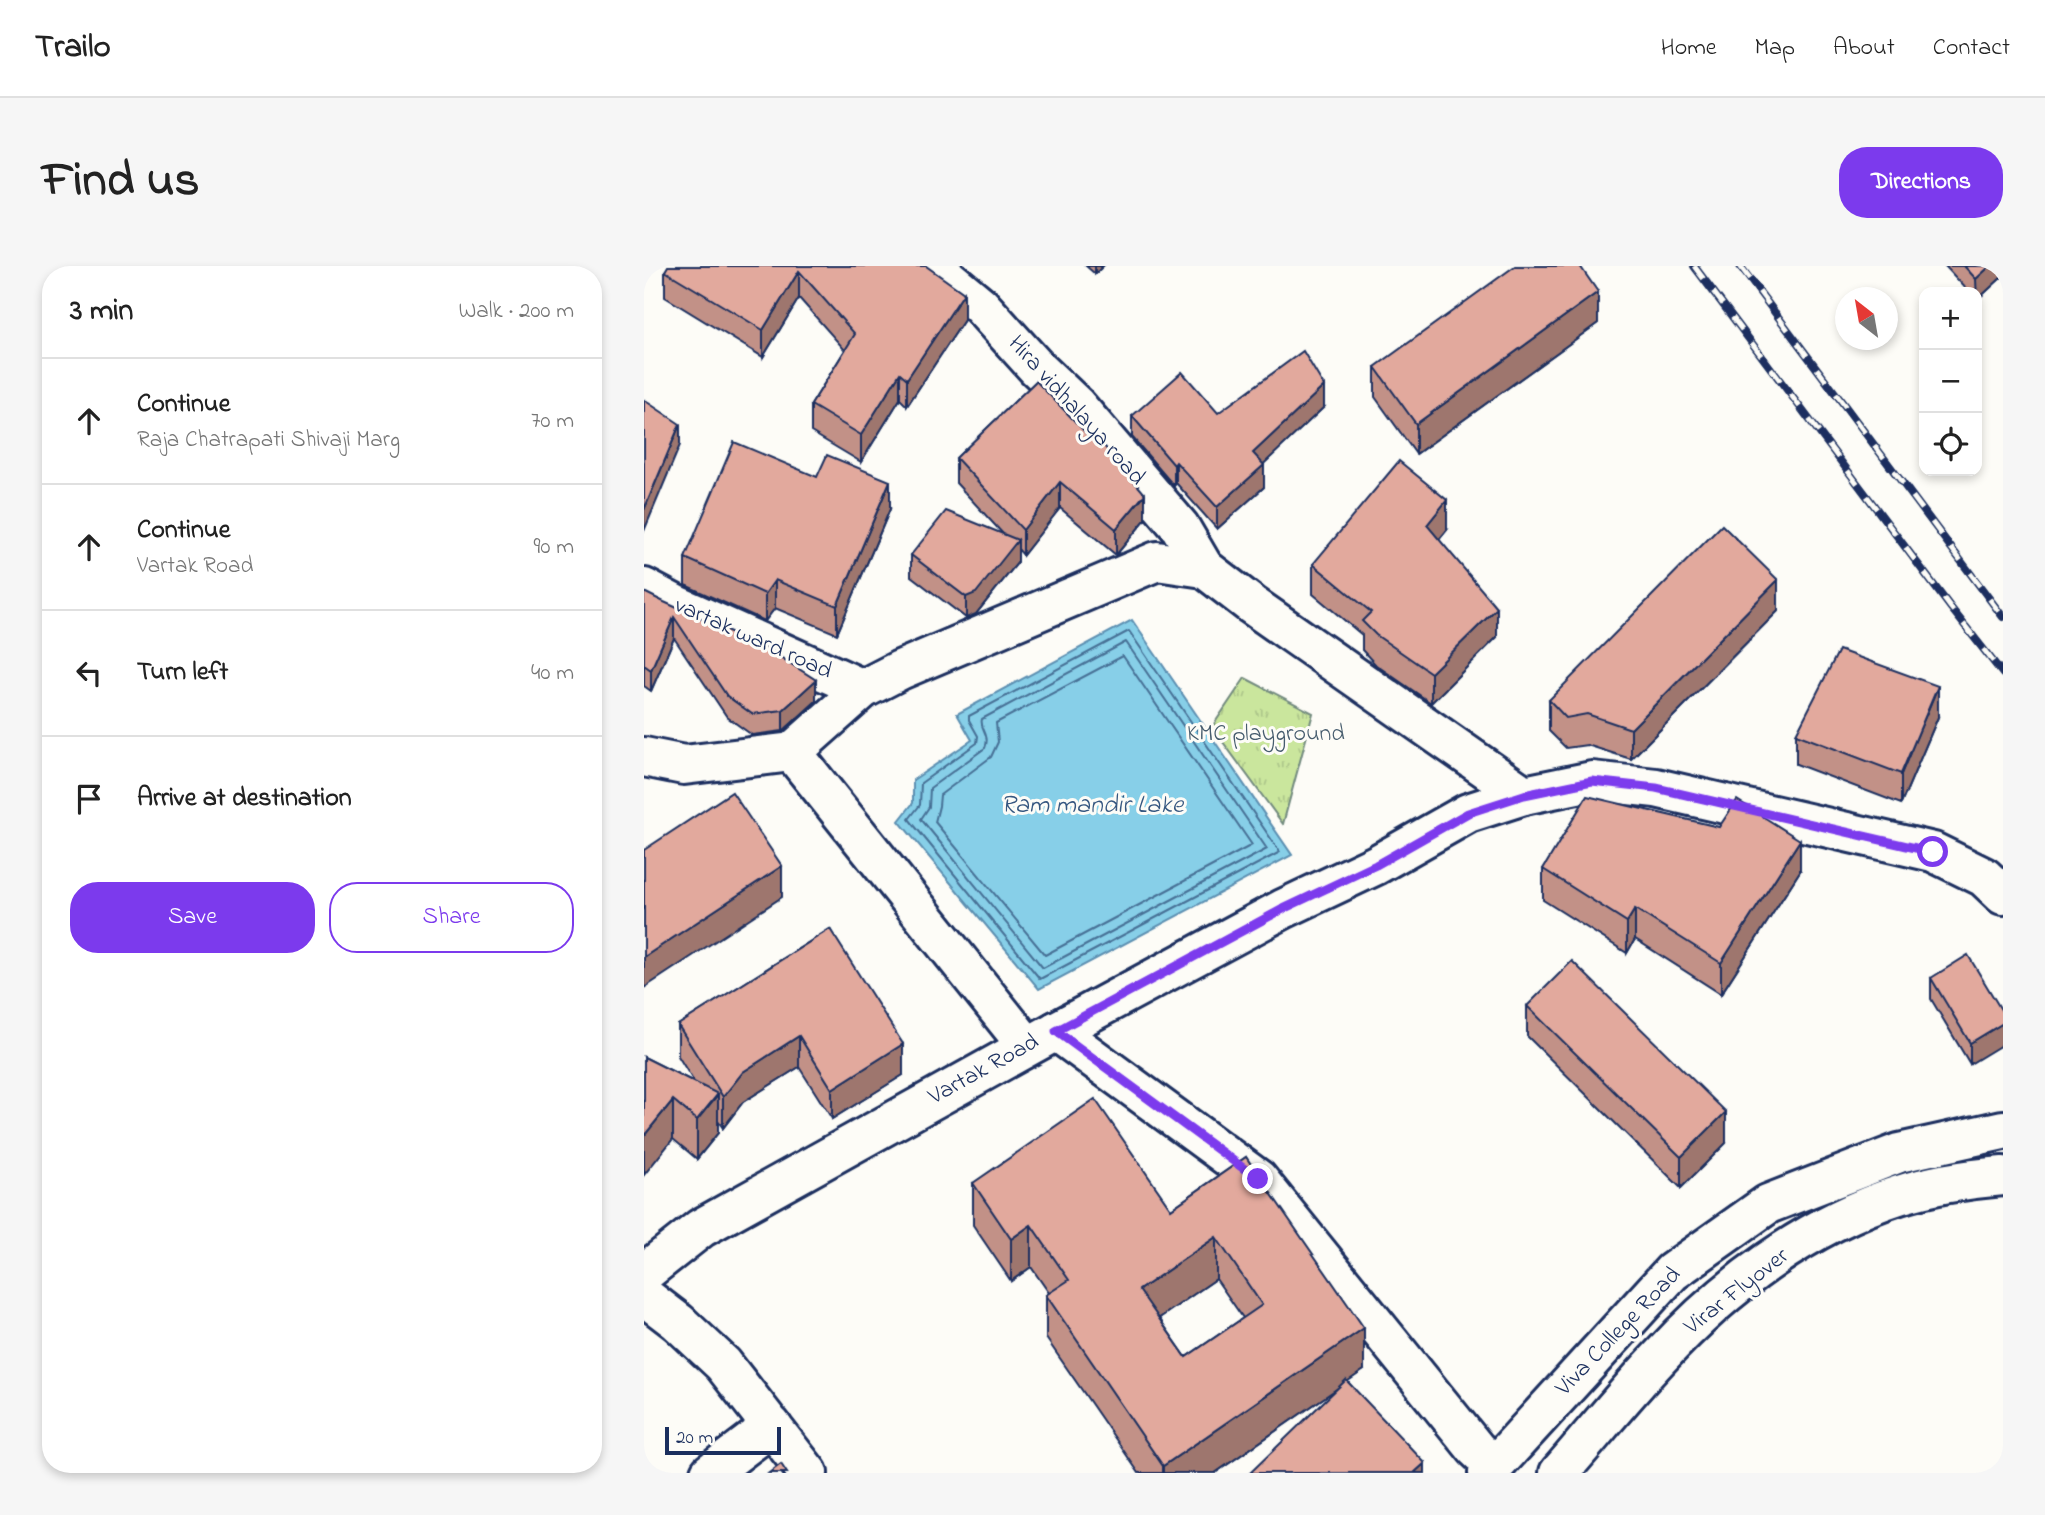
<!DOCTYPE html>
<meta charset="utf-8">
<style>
:root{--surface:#fff;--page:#f6f6f6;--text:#222;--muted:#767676;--line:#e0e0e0;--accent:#7c3aed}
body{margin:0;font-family:"Indie Flower",sans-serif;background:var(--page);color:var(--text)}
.controls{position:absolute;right:21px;top:21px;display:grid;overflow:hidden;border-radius:14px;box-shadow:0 4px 10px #0003}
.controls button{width:63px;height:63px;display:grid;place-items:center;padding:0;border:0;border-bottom:2px solid var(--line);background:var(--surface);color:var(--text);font:35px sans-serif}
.compass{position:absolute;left:1191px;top:21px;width:63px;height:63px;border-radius:50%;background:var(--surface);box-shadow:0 4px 10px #0003;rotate:329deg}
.scale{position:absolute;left:21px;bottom:18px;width:116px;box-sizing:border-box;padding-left:7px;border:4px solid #1b2f5e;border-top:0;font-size:19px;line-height:24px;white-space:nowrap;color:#1b2f5e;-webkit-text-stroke:5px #fdfcf7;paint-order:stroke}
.stop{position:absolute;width:21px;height:21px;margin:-16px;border:5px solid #7c3aed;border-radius:50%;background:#fff}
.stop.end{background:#7c3aed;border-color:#fff;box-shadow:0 2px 7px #0008}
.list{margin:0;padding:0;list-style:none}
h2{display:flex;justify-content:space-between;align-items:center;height:91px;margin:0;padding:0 28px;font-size:30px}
h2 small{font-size:23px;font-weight:400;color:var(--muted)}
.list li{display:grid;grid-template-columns:46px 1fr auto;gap:21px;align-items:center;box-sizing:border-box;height:126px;padding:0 28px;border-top:2px solid var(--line)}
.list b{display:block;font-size:26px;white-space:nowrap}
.list p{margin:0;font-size:23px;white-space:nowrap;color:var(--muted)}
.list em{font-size:23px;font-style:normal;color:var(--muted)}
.actions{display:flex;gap:14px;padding:21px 28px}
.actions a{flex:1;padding:16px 0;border:2px solid var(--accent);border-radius:28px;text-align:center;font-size:24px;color:var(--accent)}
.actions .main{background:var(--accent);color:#fff}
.icon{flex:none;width:38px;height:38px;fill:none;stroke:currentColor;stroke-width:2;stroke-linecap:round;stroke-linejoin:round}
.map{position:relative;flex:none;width:1359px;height:1207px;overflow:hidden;border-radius:28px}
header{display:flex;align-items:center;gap:42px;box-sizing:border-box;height:98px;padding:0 35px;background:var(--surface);border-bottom:2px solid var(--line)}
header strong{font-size:33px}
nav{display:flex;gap:38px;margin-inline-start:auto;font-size:24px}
.intro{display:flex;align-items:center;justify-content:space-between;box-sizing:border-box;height:168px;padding:0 42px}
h1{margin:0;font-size:49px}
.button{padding:18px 32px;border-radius:28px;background:var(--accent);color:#fff;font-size:24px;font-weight:700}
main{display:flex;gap:42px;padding:0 42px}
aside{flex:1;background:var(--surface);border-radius:28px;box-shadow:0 4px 10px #0003}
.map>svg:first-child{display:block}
.grass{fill:url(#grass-tufts);stroke:#728a7e;stroke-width:2}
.water{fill:#87cfe8;stroke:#5c8fb1;stroke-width:2}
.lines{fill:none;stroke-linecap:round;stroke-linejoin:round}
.shore{stroke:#466f95;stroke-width:2}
.street-casing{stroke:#1b2f5e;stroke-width:44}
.secondary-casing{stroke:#1b2f5e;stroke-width:44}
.street{stroke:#fdfcf7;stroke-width:38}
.secondary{stroke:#fdfcf7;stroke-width:38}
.rail-casing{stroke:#1b2f5e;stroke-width:8}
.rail{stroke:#fdfcf7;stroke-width:5;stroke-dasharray:16;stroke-linecap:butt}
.wall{fill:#c29187;stroke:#1b2f5e;stroke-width:2;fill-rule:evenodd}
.shaded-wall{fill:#9e766e;stroke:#1b2f5e;stroke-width:2}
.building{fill:#e2a99d;stroke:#1b2f5e;stroke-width:2;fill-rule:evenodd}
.route{stroke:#7c3aed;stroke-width:9}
.labels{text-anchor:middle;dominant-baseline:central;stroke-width:6;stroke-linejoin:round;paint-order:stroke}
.street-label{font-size:24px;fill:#1b2f5e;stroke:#fdfcf7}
.park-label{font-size:24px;fill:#475d6e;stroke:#fdfcf7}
.water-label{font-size:26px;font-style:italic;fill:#365780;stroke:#fdfcf7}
</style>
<header>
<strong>Trailo</strong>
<nav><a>Home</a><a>Map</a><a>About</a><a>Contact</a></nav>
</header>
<div class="intro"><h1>Find us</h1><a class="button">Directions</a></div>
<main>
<aside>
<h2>3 min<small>Walk · 200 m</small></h2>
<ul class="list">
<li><svg class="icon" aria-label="ahead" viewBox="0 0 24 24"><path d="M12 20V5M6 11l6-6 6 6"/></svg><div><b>Continue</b><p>Raja Chatrapati Shivaji Marg</p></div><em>70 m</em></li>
<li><svg class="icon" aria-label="ahead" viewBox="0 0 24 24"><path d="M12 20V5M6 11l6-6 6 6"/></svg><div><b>Continue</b><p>Vartak Road</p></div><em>90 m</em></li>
<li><svg class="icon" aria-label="left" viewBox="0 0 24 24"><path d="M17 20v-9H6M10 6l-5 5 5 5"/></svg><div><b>Turn left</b></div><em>40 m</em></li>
<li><svg class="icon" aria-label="arrive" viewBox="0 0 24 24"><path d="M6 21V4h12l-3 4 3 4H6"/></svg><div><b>Arrive at destination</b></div></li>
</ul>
<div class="actions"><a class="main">Save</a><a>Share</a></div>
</aside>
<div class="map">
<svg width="1359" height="1207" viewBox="0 0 1359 1207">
<defs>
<pattern id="grass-tufts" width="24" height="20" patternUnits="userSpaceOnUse" patternTransform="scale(1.75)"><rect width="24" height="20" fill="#cae69d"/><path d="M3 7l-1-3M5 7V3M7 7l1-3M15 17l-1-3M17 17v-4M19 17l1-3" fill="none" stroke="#adc68a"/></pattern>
</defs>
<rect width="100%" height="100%" fill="#fdfcf7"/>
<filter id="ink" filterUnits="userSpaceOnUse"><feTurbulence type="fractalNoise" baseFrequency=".0143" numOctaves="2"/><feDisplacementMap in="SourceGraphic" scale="14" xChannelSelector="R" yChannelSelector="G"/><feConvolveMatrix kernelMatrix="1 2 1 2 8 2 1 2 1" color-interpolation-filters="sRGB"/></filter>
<g filter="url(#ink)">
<polygon class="grass" points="601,412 669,447 639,558 568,461"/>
<polygon class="water" points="488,354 648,589 395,723 255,555 269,537 269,514 328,474 313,448"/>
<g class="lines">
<g class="shore">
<polygon points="485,365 636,586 396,713 265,553 276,539 277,517 333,477 334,470 325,454 325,450"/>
<path d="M482,376L623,583L399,702L277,553L285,541L286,522L341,482C347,468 335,463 338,453Z"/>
<polygon points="479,390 608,579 401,689 291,556 295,540 296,529 347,491 354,476 352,457"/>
</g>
<defs>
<g id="street">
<polyline points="289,0 336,39 393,102 432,139 536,261 560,302"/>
<polyline points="0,322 30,338 219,423"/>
<polyline points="148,486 383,780"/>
<polyline points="0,491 40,499 148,486 219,423 256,404 513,295 560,302 608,339 880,529"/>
<polyline points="412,765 614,913 832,1183 850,1200"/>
<polyline points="66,1207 128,1160"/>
<polyline points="844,1207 1028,1006 1124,938 1255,887 1359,864"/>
</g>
<g id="secondary">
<polyline points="0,1007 57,962 412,765 639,643 732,599 824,547 880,529 948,515 1012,522 1289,586 1340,611 1359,629"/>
<polyline points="0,1030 34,1056 79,1098 164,1207"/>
<path d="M915,1207C949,1168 981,1128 1016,1091C1080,1021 1164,958 1255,929C1289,918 1324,913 1359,910"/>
</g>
</defs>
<use href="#street" class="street-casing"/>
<use href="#secondary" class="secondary-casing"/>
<use href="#street" class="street"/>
<use href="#secondary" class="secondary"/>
<defs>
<g id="rail">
<polyline points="1050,0 1307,342 1359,408"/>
<polyline points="1096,0 1359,351"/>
</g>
</defs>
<use href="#rail" class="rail-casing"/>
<use href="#rail" class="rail"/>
</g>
<g class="wall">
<polygon points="282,0 320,54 263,140 256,133 217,196 167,166 167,139 201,84 155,32 119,91 21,31 21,5"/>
<polygon points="442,0 459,0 451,8"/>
<polygon points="1301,0 1359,0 1359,10 1333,34 1333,26 1325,26"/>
<polygon points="954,57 772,188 731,131 731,101"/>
<polygon points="392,115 501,254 472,289 416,242 379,289 374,283 374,296 332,348 322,352 267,310 267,289 360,269 312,217 312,192"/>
<polygon points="680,141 619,198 620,221 573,263 532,217 530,220 488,171 488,150 574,147"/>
<polygon points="246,243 193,368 131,342 121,355 41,319 41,292"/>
<polygon points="803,264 795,274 853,371 787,437 732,399 718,384 718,369 669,328 669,298"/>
<polygon points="0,326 172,435 139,465 108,469 83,451 30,372 7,425 0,420"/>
<polygon points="1134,345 987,493 943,479 922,482 905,465 905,434"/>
<polygon points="1294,451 1257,538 1152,498 1152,468"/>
<polygon points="899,603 1156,605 1077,728 991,673 983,687 899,634"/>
<polygon points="186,663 259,809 188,853 155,801 99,836 79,862 74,855 74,867 53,893 29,873 0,791 50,816 34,790 34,759"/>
<polygon points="1287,712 1359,747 1326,798 1287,733"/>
<polygon points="883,740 1082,877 1037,922 883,770"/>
<path d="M602,891L720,1104L703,1115L781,1207L695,1121L571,1207H495L402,1072V1029L405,1027L387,1001L367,1015L329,959V917L527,943ZM572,1013L599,1052L542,1091L515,1052Z"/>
</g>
<g class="shaded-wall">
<polygon points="451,0 459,0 451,8"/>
<polygon points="1346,0 1359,0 1359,10 1333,34 1332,13"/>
<polygon points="155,5 155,32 119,91 119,64"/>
<polygon points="954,26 954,57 772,188 772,158"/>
<polygon points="320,27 320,54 263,140 263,113"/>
<polygon points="256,107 256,133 217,196 217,169"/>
<polygon points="680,120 680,141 609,208 609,187"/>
<polygon points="36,158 36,179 0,265 0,244"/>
<polygon points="532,196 532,217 530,220 530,199"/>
<polygon points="620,199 620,221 573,263 573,241"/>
<polygon points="246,215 246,243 193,368 193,340"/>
<polygon points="416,216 416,242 379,289 379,264"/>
<polygon points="501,228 501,254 472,289 472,263"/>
<polygon points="803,234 803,264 783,288 783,259"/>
<polygon points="374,274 374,296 332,348 322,352 322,331"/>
<polygon points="131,314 131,342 121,355 121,328"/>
<polygon points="1134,314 1134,345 987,493 987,463"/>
<polygon points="853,342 853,371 787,437 787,407"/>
<polygon points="30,351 30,372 7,425 7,404"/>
<polygon points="172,414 172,435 139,465 139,444"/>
<polygon points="1294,420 1294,451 1257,538 1257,508"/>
<polygon points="1156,574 1156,605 1077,728 1077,697"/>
<polygon points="138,600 138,631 0,722 0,691"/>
<polygon points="991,643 991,673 983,687 983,656"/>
<polygon points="1359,757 1359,778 1326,798 1326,777"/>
<polygon points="155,770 155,801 99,836 79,862 79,831 99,806"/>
<polygon points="259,778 259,809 188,853 188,823"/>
<polygon points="74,828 74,867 53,893 53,854"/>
<polygon points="29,834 29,873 0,909 0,870"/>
<polygon points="1082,846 1082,877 1037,922 1037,891"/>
<polygon points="387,959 387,1001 367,1015 367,973"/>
<polygon points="572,971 572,1013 495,1066 495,1024"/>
<polygon points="720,1062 720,1104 571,1207 519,1207 519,1200"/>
<polygon points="781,1197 781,1207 770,1207"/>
</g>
<g class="building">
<polygon points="24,0 282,0 320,27 263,113 256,107 217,169 167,139 211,68 155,5 119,64 21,5"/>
<polygon points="871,0 936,0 954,26 772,158 731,101"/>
<polygon points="1320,0 1346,0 1332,13"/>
<polygon points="659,85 680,120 609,187 620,199 573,241 532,196 530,199 488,150 538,106 574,147"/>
<polygon points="392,115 452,177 455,174 501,228 472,263 416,216 379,264 312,192"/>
<polygon points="0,134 36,158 0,244"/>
<polygon points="90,176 173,211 183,189 246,215 193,340 131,314 121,328 41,292"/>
<polygon points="755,195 803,234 783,259 853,342 787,407 732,369 718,355 727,346 669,298"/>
<polygon points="302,245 374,274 332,327 322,331 267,289"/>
<polygon points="1078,259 1134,314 987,463 943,448 922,452 905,434"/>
<polygon points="0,326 20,336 122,382 172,414 139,444 108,448 83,430 30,351 7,404 0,399"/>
<polygon points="1195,384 1294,420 1257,508 1152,468"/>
<polygon points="88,526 138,600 0,691 0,584"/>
<polygon points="943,530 1075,561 1093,534 1156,574 1077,697 991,643 983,656 899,603"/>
<polygon points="186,663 259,778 188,823 155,770 99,806 79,831 34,759"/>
<polygon points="1324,689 1359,747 1359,757 1326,777 1287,712"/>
<polygon points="928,695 1082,846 1037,891 883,740"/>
<polygon points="0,791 74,828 53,854 29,834 0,870"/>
<path d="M451,833L527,943L602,891L720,1062L519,1200L402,1029L425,1014L387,959L367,973L329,917ZM572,971L618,1039L542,1091L495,1024Z"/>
<polygon points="702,1114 781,1197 770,1207 606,1207"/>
<polygon points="137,1198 143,1207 125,1207"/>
</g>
</g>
<g class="lines" filter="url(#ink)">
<polyline class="route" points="614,913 412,765 639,643 732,599 824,547 880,529 948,515 1012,522 1289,586"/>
</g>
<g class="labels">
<g class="street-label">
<text transform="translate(432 145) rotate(48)">Hira vidhalaya road</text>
<text transform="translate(109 373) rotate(24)">vartak ward road</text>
<text transform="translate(340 804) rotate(-29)">Vartak Road</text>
<text transform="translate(1093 1026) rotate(-38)">Virar Flyover</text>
<text transform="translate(975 1066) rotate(-46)">Viva College Road</text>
</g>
<g class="park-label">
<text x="622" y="468">KMC playground</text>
</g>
<g class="water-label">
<text x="448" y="540">Ram mandir Lake</text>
</g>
</g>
</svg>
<div class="controls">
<button>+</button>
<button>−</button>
<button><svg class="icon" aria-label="locate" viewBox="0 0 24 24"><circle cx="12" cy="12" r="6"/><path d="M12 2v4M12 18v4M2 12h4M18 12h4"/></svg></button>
</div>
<svg class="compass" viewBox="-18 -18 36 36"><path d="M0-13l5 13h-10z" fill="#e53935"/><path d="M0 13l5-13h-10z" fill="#767676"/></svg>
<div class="scale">20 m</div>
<div class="stop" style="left:1289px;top:586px"></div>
<div class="stop end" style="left:614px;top:913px"></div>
</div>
</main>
